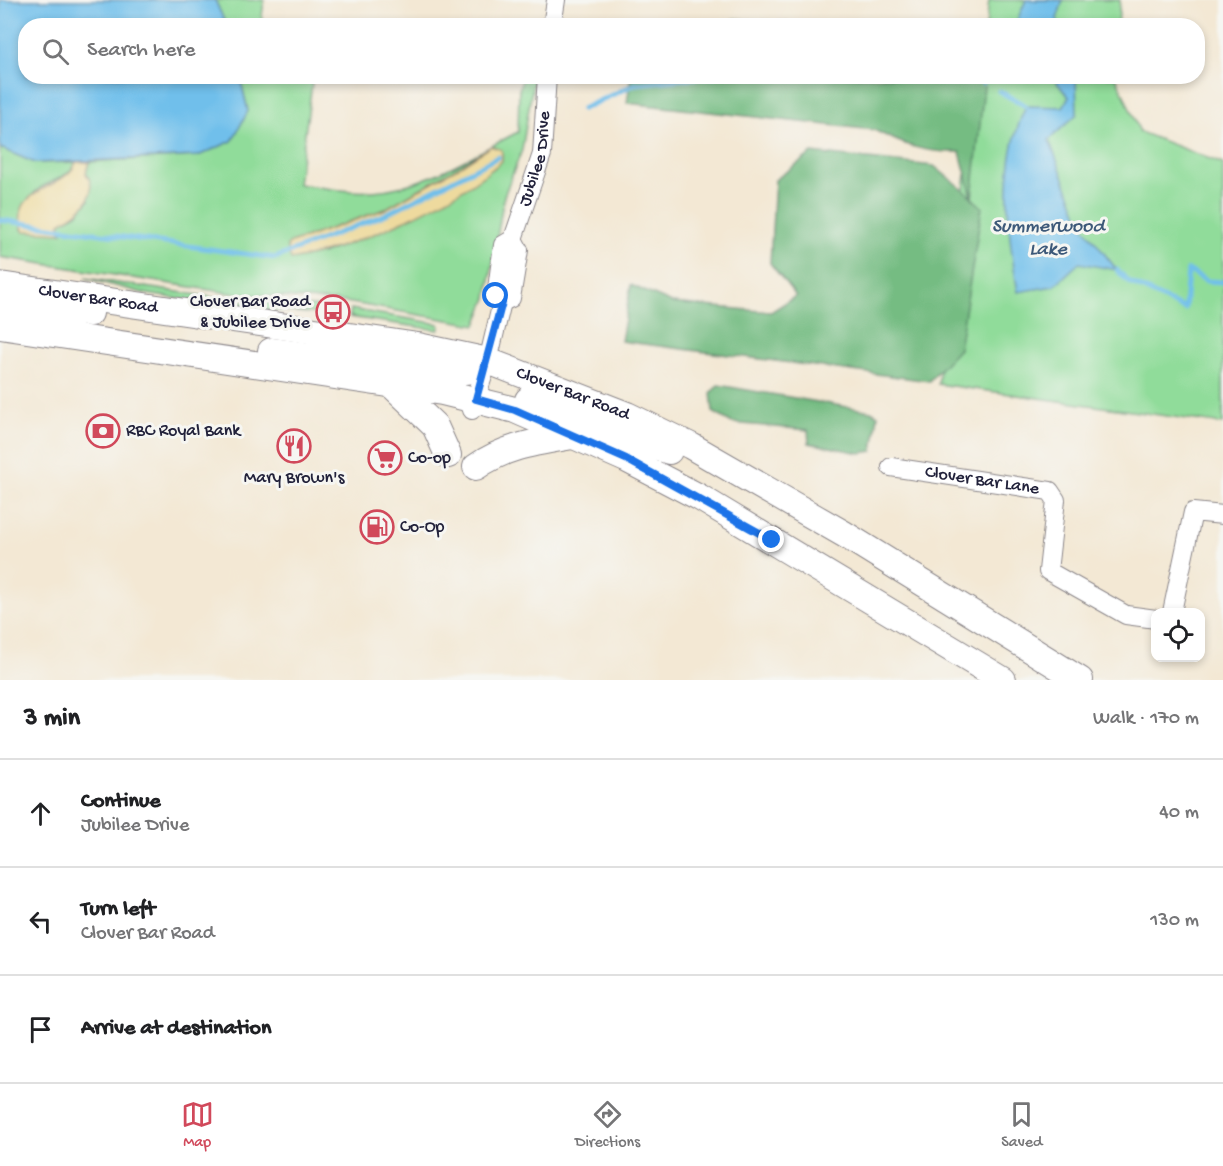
<!DOCTYPE html>
<meta charset="utf-8">
<style>
:root{--surface:#fff;--page:#f2f2f2;--text:#202124;--muted:#757577;--line:#e0e0e0;--accent:#d1495b}
body{margin:0;font-family:"Gochi Hand",sans-serif;background:var(--page);color:var(--text)}
.controls{position:absolute;right:18px;bottom:18px;display:grid;overflow:hidden;border-radius:12px;box-shadow:0 3px 9px #0003}
.controls button{width:54px;height:54px;display:grid;place-items:center;padding:0;border:0;border-bottom:2px solid var(--line);background:var(--surface);color:var(--text);font:30px sans-serif}
.stop{position:absolute;width:18px;height:18px;margin:-14px;border:4px solid #1a73e8;border-radius:50%;background:#fff}
.stop.end{background:#1a73e8;border-color:#fff;box-shadow:0 2px 6px #0008}
.list{margin:0;padding:0;list-style:none}
h2{display:flex;justify-content:space-between;align-items:center;height:78px;margin:0;padding:0 24px;font-size:26px}
h2 small{font-size:20px;font-weight:400;color:var(--muted)}
.list li{display:grid;grid-template-columns:39px 1fr auto;gap:18px;align-items:center;box-sizing:border-box;height:108px;padding:0 24px;border-top:2px solid var(--line)}
.list b{display:block;font-size:22px;white-space:nowrap}
.list p{margin:0;font-size:20px;white-space:nowrap;color:var(--muted)}
.list em{font-size:20px;font-style:normal;color:var(--muted)}
.icon{flex:none;width:33px;height:33px;fill:none;stroke:currentColor;stroke-width:2;stroke-linecap:round;stroke-linejoin:round}
.map{position:relative;flex:none;width:1223px;height:680px;overflow:hidden}
.search{position:absolute;background:var(--surface);box-shadow:0 3px 9px #0003;left:18px;right:18px;top:18px;height:66px;display:flex;align-items:center;gap:15px;box-sizing:border-box;padding:0 21px;border-radius:24px;color:var(--muted);font-size:22px}
.sheet{height:402px;background:var(--surface)}
nav{display:flex;justify-content:space-around;align-items:center;box-sizing:border-box;height:84px;border-top:2px solid var(--line);background:var(--surface);font-size:16px;color:var(--muted)}
nav a{display:grid;justify-items:center;gap:3px}
nav .on{color:var(--accent)}
.map>svg:first-child{display:block}
.green{fill:#90dc9a;stroke:#597f6a;stroke-width:1.5;fill-rule:evenodd}
.forest{fill:#74bc82;stroke:#4b6f5e;stroke-width:1.5}
.sand{fill:#eeda9e;stroke:#887e6c;stroke-width:1.5}
.water{fill:#70bfeb;stroke:#497093;stroke-width:1.5}
.lines{fill:none;stroke-linecap:round;stroke-linejoin:round}
.stream{stroke:#70bfeb;stroke-width:5}
.minor-casing{stroke:#8a8588;stroke-width:20}
.secondary-casing{stroke:#8a8588;stroke-width:28}
.minor{stroke:#fff;stroke-width:18}
.secondary{stroke:#fff;stroke-width:26}
.route{stroke:#1a73e8;stroke-width:8}
.labels{text-anchor:middle;dominant-baseline:central;stroke-width:6;stroke-linejoin:round;paint-order:stroke}
.street-label{font-size:18px;fill:#22223b;stroke:#f6f6f2}
.poi-label{font-size:18px;fill:#22223b;stroke:#f6f6f2;text-anchor:start}
.water-label{font-size:20px;font-style:italic;fill:#3d5979;stroke:#f6f6f2}
</style>
<div class="map">
<svg width="1223" height="680" viewBox="0 0 1223 680">
<rect width="100%" height="100%" fill="#f6f6f2"/>
<filter id="ink" filterUnits="userSpaceOnUse"><feTurbulence type="fractalNoise" baseFrequency=".0167" numOctaves="2"/><feDisplacementMap in="SourceGraphic" scale="12" xChannelSelector="R" yChannelSelector="G"/><feConvolveMatrix kernelMatrix="1 2 1 2 8 2 1 2 1" color-interpolation-filters="sRGB"/></filter>
<filter id="wash" filterUnits="userSpaceOnUse"><feTurbulence type="fractalNoise" baseFrequency=".008" numOctaves="4" result="noise"/><feDisplacementMap in="SourceGraphic" scale="24" xChannelSelector="R" yChannelSelector="G"/><feGaussianBlur stdDeviation="1.35" result="paint"/><feColorMatrix in="noise" values="0 0 0 0 0 0 0 0 0 0 0 0 0 0 0 0 0 1.4 0 .05"/><feComposite in="paint" operator="in"/></filter>
<g filter="url(#wash)">
<rect width="100%" height="100%" fill="#f3e8d4"/>
<g class="green">
<polygon points="215,0 264,0 261,25 226,25"/>
<polygon points="989,0 1120,0 1118,25 986,26"/>
<path d="M240,77H313L298,184C323,187 348,193 373,191C425,188 472,155 518,132L519,90L523,77H534L522,150L504,196L487,298L476,325L346,302L229,293L0,257V148L35,163L76,162C69,181 41,181 31,197C25,206 23,219 21,229L62,232L60,223L77,214L89,200L88,177L86,173L89,162L198,156L232,141L248,111ZM491,146L497,166C443,204 383,230 322,254L291,243L385,209L462,165Z"/>
<polygon points="979,77 1116,77 1140,132 1223,164 1223,424 938,384"/>
<polygon points="85,278 238,301 340,308 335,315 231,307 147,294"/>
<polygon points="351,309 439,324 440,327 438,330 350,317"/>
</g>
<g class="forest">
<polygon points="735,19 821,25 722,25"/>
<path d="M631,76L985,77L972,198L982,207L959,349L929,381L621,341L631,285L672,303L771,312L796,296L770,263L775,180L812,153L934,166L972,197L960,152C924,153 906,146 874,130L627,103Z"/>
<polygon points="718,385 871,411 878,415 873,451 860,453 809,443 808,430 732,423 713,412 711,393"/>
</g>
<g class="sand">
<path d="M491,146L502,150V161C455,203 353,248 291,260L287,246L291,243L385,209L462,165Z"/>
<path d="M76,162H89L86,173C101,197 79,213 60,223L61,233L23,231C8,186 66,191 76,162Z"/>
</g>
<g class="water">
<polygon points="0,0 215,0 226,25 26,26 26,76 240,77 248,111 232,141 198,156 35,163 0,148"/>
<polygon points="1026,0 1063,0 1057,19 1060,25 1015,25"/>
<path d="M1052,77H1076L1077,114L1049,140L1082,225L1117,270L1079,263L1054,286L1018,292C1007,231 999,164 1026,106L1063,107L1069,97Z"/>
</g>
<g class="lines">
<g class="stream">
<polyline points="972,76 983,83"/>
<polyline points="999,91 1026,106"/>
<polyline points="582,109 635,84 714,76"/>
<polyline points="0,220 275,258 384,215 498,157"/>
<polyline points="1117,270 1129,282 1185,309 1188,270 1207,281 1223,282"/>
</g>
</g>
</g>
<g filter="url(#ink)">
<g class="lines">
<defs>
<g id="minor">
<polyline points="552,26 556,0"/>
<path id="s1" d="M513,239L542,154L547,76"/>
<polyline points="502,302 496,296 503,245 513,239"/>
<polyline points="502,302 511,298 519,250 513,239"/>
<polyline points="472,410 488,361 502,302"/>
<path id="s2" d="M891,467L1050,491L1056,500L1048,571L1126,615L1156,619"/>
<polyline points="1172,612 1193,512 1223,515"/>
</g>
<g id="secondary">
<path id="s3" d="M0,285L418,346L488,361L627,415L691,446L844,534L1080,680"/>
<polyline points="0,307 90,313"/>
<polyline points="0,326 442,392 515,410 626,459 699,497 1003,680"/>
<polyline points="271,351 442,373 475,370 486,363"/>
<polyline points="392,385 435,426 448,455"/>
<polyline points="528,400 669,451"/>
<path d="M476,467C505,446 538,442 572,436"/>
</g>
</defs>
<use href="#minor" class="minor-casing"/>
<use href="#secondary" class="secondary-casing"/>
<use href="#minor" class="minor"/>
<use href="#secondary" class="secondary"/>
</g>
</g>
<g class="lines" filter="url(#ink)">
<polyline class="route" points="496,296 502,302 476,399 515,410 626,459 772,540"/>
</g>
<defs>
<symbol id="bus-ring" viewBox="-11 -11 22 22"><circle r="9.5" fill="#f6f6f2" stroke="#d1495b" stroke-width="1.5"/><path d="M-5-6H5V4H4V6H2V4H-2V6H-4V4H-5ZM-3.5-4V0h7V-4ZM-3.5 1.2v1.5H-2V1.2ZM2 1.2v1.5H3.5V1.2Z" fill="#d1495b"/></symbol>
<symbol id="bank-ring" viewBox="-11 -11 22 22"><circle r="9.5" fill="#f6f6f2" stroke="#d1495b" stroke-width="1.5"/><path d="M-6-4H6V4H-6ZM0-2.3a2.3 2.3 0 1 0 0 4.6a2.3 2.3 0 1 0 0-4.6Z" fill="#d1495b"/></symbol>
<symbol id="restaurant-ring" viewBox="-11 -11 22 22"><circle r="9.5" fill="#f6f6f2" stroke="#d1495b" stroke-width="1.5"/><path d="M-5-6h1v4h1v-4h1v4h1v-4h1v5L-1.5 .5V6h-2V.5L-5-1ZM5-6V6H3V1.5H1.5Q1.5-4 5-6Z" fill="#d1495b"/></symbol>
<symbol id="supermarket-ring" viewBox="-11 -11 22 22"><circle r="9.5" fill="#f6f6f2" stroke="#d1495b" stroke-width="1.5"/><path d="M-6-5.5h2.5l.6 2H6L4.5 2H-2.5L-4.4-4H-6ZM-1.5 3.2a1.3 1.3 0 1 0 .1 0ZM3 3.2a1.3 1.3 0 1 0 .1 0Z" fill="#d1495b"/></symbol>
<symbol id="fuel-ring" viewBox="-11 -11 22 22"><circle r="9.5" fill="#f6f6f2" stroke="#d1495b" stroke-width="1.5"/><path d="M-5.5-6h7V0h2V4h1.3V-2.5L3-4.5l.8-.8L6-3V5H2.5V1h-1V6h-7ZM-4.2-4.7v3.2H.2V-4.7Z" fill="#d1495b"/></symbol>
</defs>
<g fill-rule="evenodd">
<use href="#bus-ring" x="314" y="293" width="38" height="38"/>
<use href="#bank-ring" x="84" y="412" width="38" height="38"/>
<use href="#restaurant-ring" x="275" y="427" width="38" height="38"/>
<use href="#supermarket-ring" x="366" y="439" width="38" height="38"/>
<use href="#fuel-ring" x="358" y="508" width="38" height="38"/>
</g>
<g class="labels">
<g class="street-label">
<text stroke="none"><textPath href="#s1" startOffset="84">Jubilee Drive</textPath></text>
<text stroke="none"><textPath href="#s3" startOffset="99">Clover Bar Road</textPath></text>
<text stroke="none"><textPath href="#s3" startOffset="585">Clover Bar Road</textPath></text>
<text stroke="none"><textPath href="#s2" startOffset="92">Clover Bar Lane</textPath></text>
</g>
<g class="poi-label">
<text x="310" y="302" text-anchor="end">Clover Bar Road<tspan x="310" dy="21">&amp; Jubilee Drive</tspan></text>
<text x="126" y="431">RBC Royal Bank</text>
<text x="408" y="458">Co-op</text>
<text x="294" y="478" text-anchor="middle">Mary Brown's</text>
<text x="400" y="527">Co-Op</text>
</g>
<g class="water-label">
<text x="1048" y="227">Summerwood<tspan x="1048" dy="23">Lake</tspan></text>
</g>
</g>
</svg>
<div class="controls">
<button><svg class="icon" aria-label="locate" viewBox="0 0 24 24"><circle cx="12" cy="12" r="6"/><path d="M12 2v4M12 18v4M2 12h4M18 12h4"/></svg></button>
</div>
<div class="stop" style="left:496px;top:296px"></div>
<div class="stop end" style="left:772px;top:540px"></div>
<div class="search"><svg class="icon" aria-label="search" viewBox="0 0 24 24"><circle cx="10" cy="10" r="6"/><path d="M15 15l6 6"/></svg>Search here</div>
</div>
<section class="sheet">
<h2>3 min<small>Walk · 170 m</small></h2>
<ul class="list">
<li><svg class="icon" aria-label="ahead" viewBox="0 0 24 24"><path d="M12 20V5M6 11l6-6 6 6"/></svg><div><b>Continue</b><p>Jubilee Drive</p></div><em>40 m</em></li>
<li><svg class="icon" aria-label="left" viewBox="0 0 24 24"><path d="M17 20v-9H6M10 6l-5 5 5 5"/></svg><div><b>Turn left</b><p>Clover Bar Road</p></div><em>130 m</em></li>
<li><svg class="icon" aria-label="arrive" viewBox="0 0 24 24"><path d="M6 21V4h12l-3 4 3 4H6"/></svg><div><b>Arrive at destination</b></div></li>
</ul>
</section>
<nav>
<a class="on"><svg class="icon" aria-label="map" viewBox="0 0 24 24"><path d="M3 6l6-2 6 2 6-2v14l-6 2-6-2-6 2zM9 4v14M15 6v14"/></svg>Map</a>
<a><svg class="icon" aria-label="directions" viewBox="0 0 24 24"><path d="M12 3l9 9-9 9-9-9zM9 14v-3h6M13 9l2 2-2 2"/></svg>Directions</a>
<a><svg class="icon" aria-label="saved" viewBox="0 0 24 24"><path d="M7 4h10v16l-5-4-5 4z"/></svg>Saved</a>
</nav>
